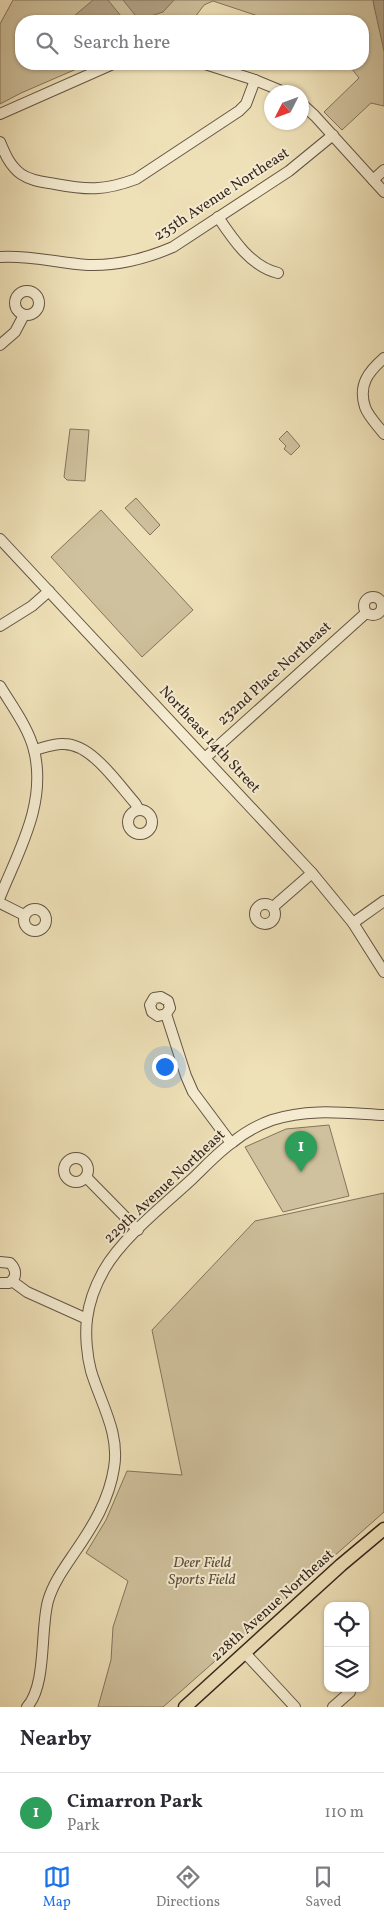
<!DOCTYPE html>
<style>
:root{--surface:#fff;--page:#f2f2f3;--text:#2b2b33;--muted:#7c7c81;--line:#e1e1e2;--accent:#1a73e8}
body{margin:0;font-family:Vollkorn,serif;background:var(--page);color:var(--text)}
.controls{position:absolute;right:15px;bottom:15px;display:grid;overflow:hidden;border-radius:10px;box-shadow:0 1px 4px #0004}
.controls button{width:45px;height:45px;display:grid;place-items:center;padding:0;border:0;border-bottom:1px solid var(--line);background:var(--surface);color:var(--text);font:25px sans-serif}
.compass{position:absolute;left:264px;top:85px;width:45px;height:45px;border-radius:50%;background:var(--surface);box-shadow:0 1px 4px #0004;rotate:228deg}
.you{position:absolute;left:164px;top:1066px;width:18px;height:18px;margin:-12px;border:4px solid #fff;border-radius:50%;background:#1a73e8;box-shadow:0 0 0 8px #1a73e833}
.badge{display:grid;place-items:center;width:32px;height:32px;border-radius:50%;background:var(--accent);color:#fff;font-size:16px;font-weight:700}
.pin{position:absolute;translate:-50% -41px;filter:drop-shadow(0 1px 2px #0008)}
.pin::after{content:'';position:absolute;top:26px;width:18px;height:15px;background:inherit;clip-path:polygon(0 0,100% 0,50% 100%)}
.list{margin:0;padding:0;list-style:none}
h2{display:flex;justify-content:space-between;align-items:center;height:65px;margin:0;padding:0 20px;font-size:21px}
h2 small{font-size:16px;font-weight:400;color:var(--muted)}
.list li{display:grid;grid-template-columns:32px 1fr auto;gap:15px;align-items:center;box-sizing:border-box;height:80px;padding:0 20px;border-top:1px solid var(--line)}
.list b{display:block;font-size:19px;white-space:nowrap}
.list p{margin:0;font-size:16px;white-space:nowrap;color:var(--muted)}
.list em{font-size:16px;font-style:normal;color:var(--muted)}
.icon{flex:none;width:28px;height:28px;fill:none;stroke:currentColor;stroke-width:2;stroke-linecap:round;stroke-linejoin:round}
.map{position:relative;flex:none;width:384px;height:1707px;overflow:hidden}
.search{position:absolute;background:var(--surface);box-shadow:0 1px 4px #0004;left:15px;right:15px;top:15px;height:55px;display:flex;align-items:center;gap:12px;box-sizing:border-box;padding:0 18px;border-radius:20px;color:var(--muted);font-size:19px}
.sheet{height:145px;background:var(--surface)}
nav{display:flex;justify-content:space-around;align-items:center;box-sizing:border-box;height:70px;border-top:1px solid var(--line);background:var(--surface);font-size:14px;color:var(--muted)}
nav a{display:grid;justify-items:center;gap:2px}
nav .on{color:var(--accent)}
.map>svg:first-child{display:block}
.green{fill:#cfc19d;stroke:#83745e}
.water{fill:#b0a183;stroke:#80705b}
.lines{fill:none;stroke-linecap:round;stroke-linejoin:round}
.minor-casing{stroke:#655545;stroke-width:12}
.major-casing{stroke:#37271f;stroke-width:15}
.minor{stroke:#f4ebd0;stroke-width:10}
.major{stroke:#eee0b7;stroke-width:12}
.labels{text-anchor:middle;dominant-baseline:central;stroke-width:4;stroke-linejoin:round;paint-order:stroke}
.street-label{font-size:15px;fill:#37271f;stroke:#f4ebd0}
.park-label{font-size:15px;font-style:italic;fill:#5d4e3e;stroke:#f4ebd0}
</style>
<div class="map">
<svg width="384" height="1707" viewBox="0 0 384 1707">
<rect width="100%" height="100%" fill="#eee0b7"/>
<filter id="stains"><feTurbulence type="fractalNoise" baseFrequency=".004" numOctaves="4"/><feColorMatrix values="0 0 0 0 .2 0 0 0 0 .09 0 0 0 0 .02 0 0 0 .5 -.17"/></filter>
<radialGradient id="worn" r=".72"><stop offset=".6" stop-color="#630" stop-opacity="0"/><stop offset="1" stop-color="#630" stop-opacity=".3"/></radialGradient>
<g class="green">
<polygon points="13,0 384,0 384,106 371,103 342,130 324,112 359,78 348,64 363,64 363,21 273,21 213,1 204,5 192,21 21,21 21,64 88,64 21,93 0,104 0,24"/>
<polygon points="70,429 89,430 85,481 67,480 64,477"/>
<polygon points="287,431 300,446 291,455 284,449 286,446 279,439"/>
<polygon points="136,498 160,525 150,535 125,508"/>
<polygon points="101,510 193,610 142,657 51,557"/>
<polygon points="329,1125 349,1196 283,1212 245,1147 286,1129"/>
<polygon points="384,1193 384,1512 163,1707 98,1707 111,1660 113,1627 128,1581 86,1553 106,1520 127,1471 182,1475 152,1330 255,1221"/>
</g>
<g class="water">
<polygon points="93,0 108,0 125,21 68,21"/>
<polygon points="123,0 174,0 163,12 139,20"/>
<polygon points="373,0 384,0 384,51 374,6"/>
</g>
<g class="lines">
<defs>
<g id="minor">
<polyline points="205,64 255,80 284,92"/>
<polyline points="302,104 315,116 384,192"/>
<polyline points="0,114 113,64"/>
<path d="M0,142C5,154 10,166 21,174C31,181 44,182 55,184C87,190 104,191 136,179L239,111L246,104L255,80"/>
<polyline points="373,180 384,170"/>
<path d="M218,217C232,238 251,267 278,273"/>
<path d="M0,257C30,255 58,263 88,265C118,266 145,259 173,247L289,171L333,135"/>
<circle cx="27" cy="303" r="12"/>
<polyline points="0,345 15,332 24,315"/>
<path d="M384,358C368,372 358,385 365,407C368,416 378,426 384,434"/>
<polyline points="0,539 312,873 353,923 384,972"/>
<circle cx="373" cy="606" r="9"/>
<polyline points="0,626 32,606 49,591"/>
<path d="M0,686C12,706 28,727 34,750C47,803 19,850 0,897"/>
<path d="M34,750C43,748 54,743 64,744C92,744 118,784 135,803L139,810"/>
<polyline points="205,758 366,613"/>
<circle cx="140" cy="822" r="12"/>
<polyline points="0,903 24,915"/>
<circle cx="265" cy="914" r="10"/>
<polyline points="273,907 312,873"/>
<circle cx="35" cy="920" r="11"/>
<polyline points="353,923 384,901"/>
<polyline points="166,1014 158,1016 152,1012 150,1005 154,998 161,997 168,1001 170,1008 166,1014 186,1076 193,1092 231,1143"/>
<circle cx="76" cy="1170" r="12"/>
<polyline points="86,1177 138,1230"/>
<path d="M0,1262L10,1263C17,1270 17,1278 9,1283H0"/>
<polyline points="12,1281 27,1292 87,1319"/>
<polyline points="245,1653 295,1707"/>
<path d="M27,1707C47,1685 40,1630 48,1601C53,1583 65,1567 75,1552C93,1526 109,1500 114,1468C120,1433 101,1404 91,1371C87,1356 85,1335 87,1319C89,1303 96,1284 104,1270C122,1238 164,1205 191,1180C205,1167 218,1152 233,1142C244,1133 258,1125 272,1120C309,1108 345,1113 384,1115"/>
<polyline points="333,1707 350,1692"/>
</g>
<polyline id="major" points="185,1707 341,1565 384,1529"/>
</defs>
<use href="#minor" class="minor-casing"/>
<use href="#major" class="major-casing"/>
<use href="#minor" class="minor"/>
<use href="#major" class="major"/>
</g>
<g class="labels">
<g class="street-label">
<text transform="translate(222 195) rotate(-33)">235th Avenue Northeast</text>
<text transform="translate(275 674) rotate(-42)">232nd Place Northeast</text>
<text transform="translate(209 740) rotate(47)">Northeast 14th Street</text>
<text transform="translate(165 1187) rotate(-43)">229th Avenue Northeast</text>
<text transform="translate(273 1606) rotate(-42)">228th Avenue Northeast</text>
</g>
<g class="park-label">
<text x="202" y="1563">Deer Field<tspan x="202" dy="17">Sports Field</tspan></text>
</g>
</g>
<rect width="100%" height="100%" filter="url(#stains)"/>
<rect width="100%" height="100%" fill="url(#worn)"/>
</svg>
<div class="controls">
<button><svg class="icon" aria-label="locate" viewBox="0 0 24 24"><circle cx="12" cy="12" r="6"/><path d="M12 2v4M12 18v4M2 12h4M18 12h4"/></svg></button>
<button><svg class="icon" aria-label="layers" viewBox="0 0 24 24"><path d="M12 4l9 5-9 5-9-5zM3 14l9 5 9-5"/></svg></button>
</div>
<svg class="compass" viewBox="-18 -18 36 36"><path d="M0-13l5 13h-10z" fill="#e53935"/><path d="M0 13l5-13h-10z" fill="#7c7c81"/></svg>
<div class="you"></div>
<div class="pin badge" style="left:301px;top:1172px;background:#2e9e5b">1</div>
<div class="search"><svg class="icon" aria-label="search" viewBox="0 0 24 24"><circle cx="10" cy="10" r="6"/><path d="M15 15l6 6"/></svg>Search here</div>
</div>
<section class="sheet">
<h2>Nearby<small></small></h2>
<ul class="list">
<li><span class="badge" style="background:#2e9e5b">1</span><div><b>Cimarron Park</b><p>Park</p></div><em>110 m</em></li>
</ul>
</section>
<nav>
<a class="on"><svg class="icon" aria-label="map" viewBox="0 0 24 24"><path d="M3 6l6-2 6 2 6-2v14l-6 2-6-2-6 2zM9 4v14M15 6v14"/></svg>Map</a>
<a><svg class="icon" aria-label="directions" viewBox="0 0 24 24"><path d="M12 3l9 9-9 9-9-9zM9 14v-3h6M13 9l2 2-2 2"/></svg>Directions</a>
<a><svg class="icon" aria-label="saved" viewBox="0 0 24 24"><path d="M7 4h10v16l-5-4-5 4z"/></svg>Saved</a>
</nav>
